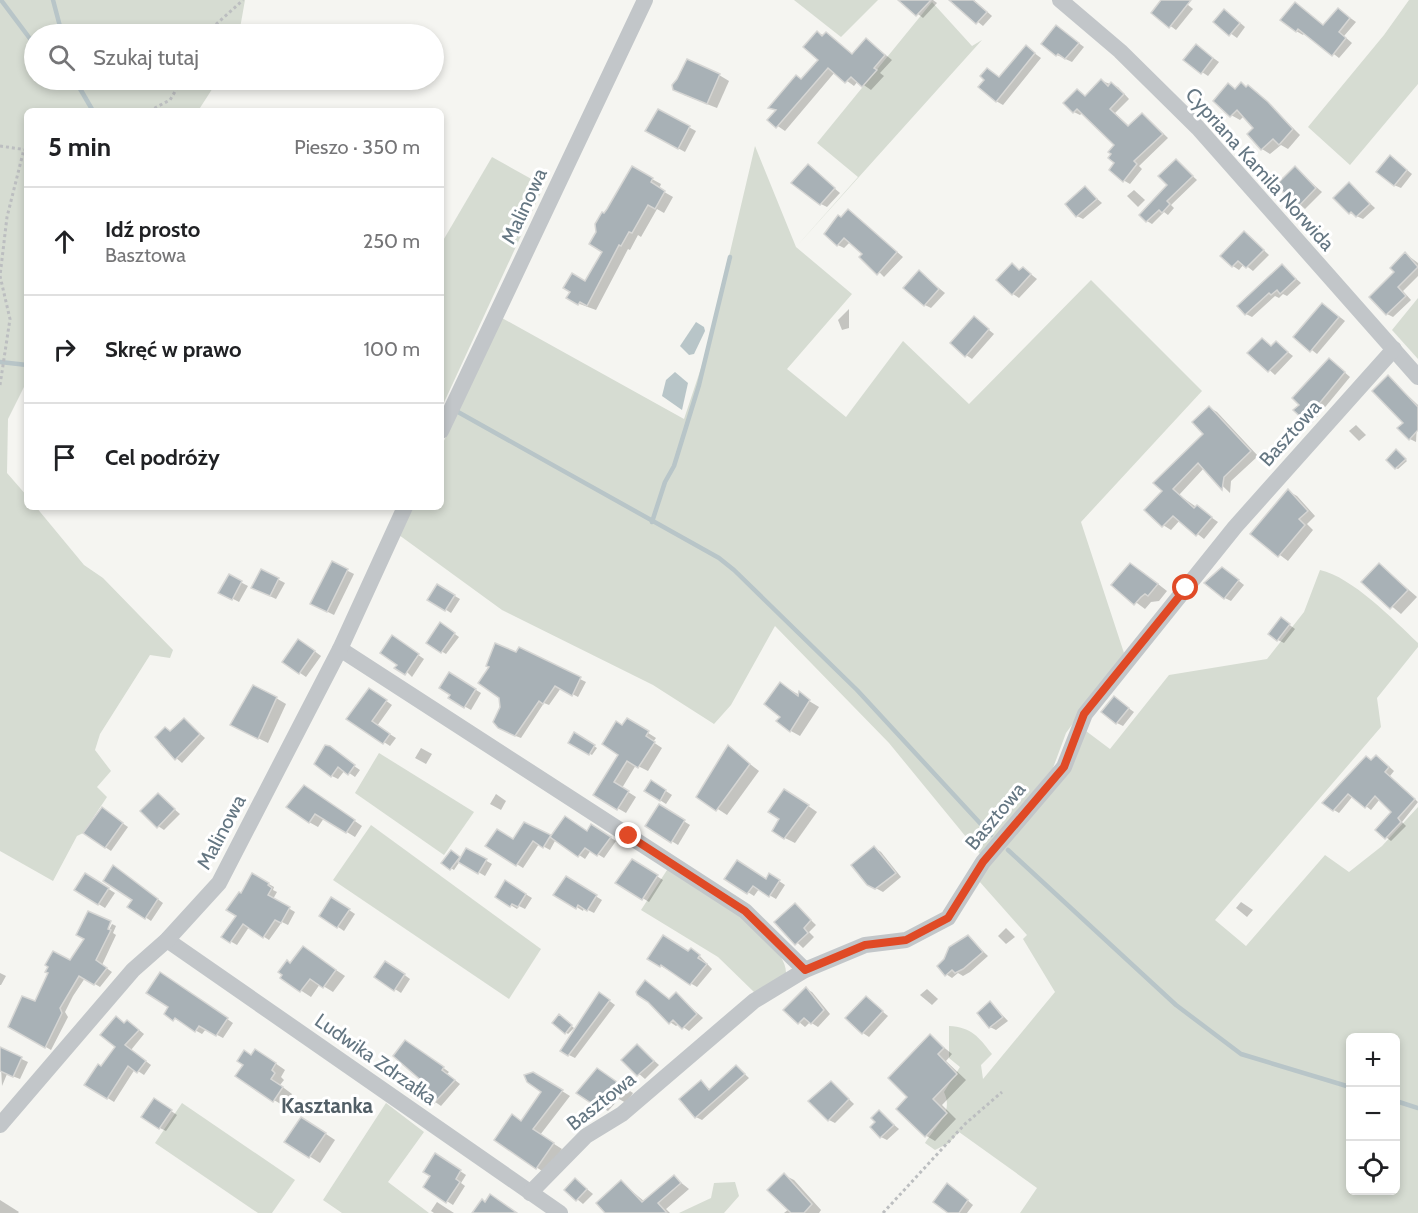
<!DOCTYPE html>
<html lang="pl">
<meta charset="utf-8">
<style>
:root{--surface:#fff;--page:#f6f6f6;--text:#202124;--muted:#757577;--line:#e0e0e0}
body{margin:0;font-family:Cabin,sans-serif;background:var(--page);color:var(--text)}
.controls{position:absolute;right:18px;bottom:18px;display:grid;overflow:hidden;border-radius:9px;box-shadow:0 3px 9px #0003}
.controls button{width:54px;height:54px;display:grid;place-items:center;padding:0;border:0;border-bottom:2px solid var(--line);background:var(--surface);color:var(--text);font:30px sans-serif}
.stop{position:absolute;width:18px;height:18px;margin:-14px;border:4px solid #e04a26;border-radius:50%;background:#fff}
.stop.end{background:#e04a26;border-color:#fff;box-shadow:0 2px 6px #0008}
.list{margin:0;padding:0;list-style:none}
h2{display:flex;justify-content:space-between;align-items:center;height:78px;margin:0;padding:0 24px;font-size:26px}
h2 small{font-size:20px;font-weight:400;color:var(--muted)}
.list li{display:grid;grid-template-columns:39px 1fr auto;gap:18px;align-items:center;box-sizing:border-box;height:108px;padding:0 24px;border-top:2px solid var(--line)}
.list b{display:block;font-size:22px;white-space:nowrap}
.list p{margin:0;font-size:20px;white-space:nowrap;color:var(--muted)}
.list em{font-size:20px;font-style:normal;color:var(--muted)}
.icon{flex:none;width:33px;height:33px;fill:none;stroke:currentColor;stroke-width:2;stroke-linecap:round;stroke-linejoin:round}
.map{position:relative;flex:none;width:1418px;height:1213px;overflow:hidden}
.search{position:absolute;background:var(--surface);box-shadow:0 3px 9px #0003;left:24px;top:24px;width:420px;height:66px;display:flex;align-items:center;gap:15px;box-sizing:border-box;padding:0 21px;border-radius:33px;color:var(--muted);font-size:22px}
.panel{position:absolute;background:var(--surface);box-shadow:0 3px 9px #0003;left:24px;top:108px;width:420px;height:402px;border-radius:9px}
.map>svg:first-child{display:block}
.green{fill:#d6dcd2;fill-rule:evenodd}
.water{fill:#b8c5c8}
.shadow{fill:#0003}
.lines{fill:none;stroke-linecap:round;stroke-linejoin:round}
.stream{stroke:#b8c5c8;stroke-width:4.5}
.building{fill:#a8b1b6;stroke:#d6d6d4;stroke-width:1.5}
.path{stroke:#bcbec0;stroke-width:3;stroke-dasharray:3 3;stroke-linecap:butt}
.minor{stroke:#c2c6c9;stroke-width:16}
.route{stroke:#e04a26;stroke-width:8}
.labels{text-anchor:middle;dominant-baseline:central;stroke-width:6;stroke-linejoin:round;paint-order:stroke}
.street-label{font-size:20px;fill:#647682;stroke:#fff}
.neighbourhood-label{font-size:21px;font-weight:bold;fill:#525f67;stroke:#fff}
</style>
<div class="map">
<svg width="1418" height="1213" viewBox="0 0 1418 1213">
<rect width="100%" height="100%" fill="#f5f5f1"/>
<g class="green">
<polygon points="0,0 245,0 239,34 34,34 34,80 218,80 198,111 27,111 27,381 8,419 7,473 27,496 27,507 36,507 84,565 103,578 173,650 170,658 150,655 100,734 95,750 111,771 97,787 107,797 83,833 77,836 53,881 0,851"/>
<polygon points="794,0 878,0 841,37"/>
<polygon points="1409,0 1418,0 1418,84 1350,165 1308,127 1384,35"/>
<polygon points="932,2 972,46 982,40 796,247 852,294 787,369 846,417 903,341 969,404 1091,280 1202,391 1081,522 1124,653 1066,733 1053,768 980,854 889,743 775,626 731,705 714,724 653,685 502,610 399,535 412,507 441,507 441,447 502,318 684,419 707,350 755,146 796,247 858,177 817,143"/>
<polygon points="492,157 544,186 441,409 441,244"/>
<polygon points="1418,298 1418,359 1392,330"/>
<path d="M1320,570C1352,577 1394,620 1418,643V647L1377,698L1381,727L1215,920L1246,946L1325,855L1349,872L1382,846L1418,807V1213H1020L1037,1188L959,1132L949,1143L935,1150L925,1143C936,1125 954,1113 944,1092L960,1067L949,1058V1026C971,1027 979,1037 992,1054L981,1065L983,1079L1055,992L1023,939L1027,935L979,881L1082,728L1110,749L1169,675L1267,659L1304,612ZM1350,1038H1396V1190H1350Z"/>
<polygon points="379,753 474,812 444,855 355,793"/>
<polygon points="371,825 541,949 509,999 333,880"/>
<path d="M669,867C696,885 787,940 786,973L755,993L718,957L641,910Z"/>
<polygon points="182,1103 295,1180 272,1213 258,1213 155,1143"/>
<polygon points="386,1103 424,1132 388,1182 429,1213 342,1213 323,1200"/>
<polygon points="735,1182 739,1196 724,1213 679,1213 711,1198 714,1183"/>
</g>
<g class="water">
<polygon points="696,322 704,327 705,331 694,354 689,355 680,346"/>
<polygon points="675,372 688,383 682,410 662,396 666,380"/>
</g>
<g class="shadow">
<polygon points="905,0 933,0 937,3 923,18 903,2"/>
<polygon points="962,0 974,0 992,16 983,26 957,5"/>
<polygon points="1163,0 1182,0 1193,9 1176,30 1153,13"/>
<polygon points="1301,8 1324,26 1338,9 1356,22 1344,36 1352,43 1339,58 1305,32 1303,35 1296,31"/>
<polygon points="1230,14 1245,27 1237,38 1215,22"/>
<polygon points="1057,27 1084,47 1072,62 1057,55 1043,44"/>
<polygon points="817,33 833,38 853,55 866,39 892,60 880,73 884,76 871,90 858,81 854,86 835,72 785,131 769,120 777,111 770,107 803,80 820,59"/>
<polygon points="1026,47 1041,58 1003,105 996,101 987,80 988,70 1000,78"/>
<polygon points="1202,50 1219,62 1208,76 1202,72"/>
<polygon points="719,75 729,81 717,108 684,95"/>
<polygon points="1102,81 1118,87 1129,99 1115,113 1130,127 1143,114 1168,138 1139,166 1142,169 1130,184 1123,180 1117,163 1116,145 1083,112 1080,115 1074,112 1077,90 1087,97"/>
<polygon points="1228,85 1236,90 1248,87 1257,92 1300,135 1288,149 1281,145 1270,154 1262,149 1255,128 1244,116 1240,120 1231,115"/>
<polygon points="659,111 696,131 685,152 647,131"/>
<polygon points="1176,161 1197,180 1171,205 1174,208 1168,215 1164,212 1152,224 1147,221 1169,185"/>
<polygon points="1396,161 1412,174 1401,188 1394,185"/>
<polygon points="808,166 840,193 827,207 821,204"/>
<polygon points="632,168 661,184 659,189 673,197 664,213 657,209 641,237 638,235 630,250 628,249 596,310 577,303 604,251 605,215"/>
<polygon points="1295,168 1322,192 1305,209 1278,185"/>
<polygon points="1349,184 1375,208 1363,219 1350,213 1335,198"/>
<polygon points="1085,188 1102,203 1083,219 1077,216"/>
<polygon points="1134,190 1145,200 1138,207 1127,196"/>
<polygon points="849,211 903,257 884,277 850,242 844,248 838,245 842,218"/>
<polygon points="1245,233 1269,255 1253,271 1244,264 1239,270 1233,266"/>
<polygon points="1406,254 1418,263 1418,276 1403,291 1411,300 1393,317 1387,314 1396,271"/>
<polygon points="1012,265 1021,271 1023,268 1037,279 1019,298 1013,294"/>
<polygon points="1282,266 1301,283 1287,296 1283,294 1279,298 1275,296 1252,317 1246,314"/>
<polygon points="919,272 945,293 931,308 925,305"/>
<polygon points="1323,304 1345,321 1317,354 1295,337"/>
<polygon points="849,309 849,328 842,330 838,320"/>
<polygon points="974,318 994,334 972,359 966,355"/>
<polygon points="1262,340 1272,347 1276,343 1293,356 1275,375 1250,353"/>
<polygon points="1335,364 1350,377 1312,423 1305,420"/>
<polygon points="1388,377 1418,405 1416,442 1410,439"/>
<polygon points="1210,408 1217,412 1258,456 1231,481 1230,493 1204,468 1179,495 1218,522 1204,539 1180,520 1171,530 1163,525 1164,491 1205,434"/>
<polygon points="1356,425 1366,435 1359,441 1349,431"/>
<polygon points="1399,453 1407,461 1398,469 1396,468"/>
<polygon points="1288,491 1297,496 1315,516 1307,524 1313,530 1288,561 1252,534"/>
<polygon points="332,563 354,574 334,615 318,607"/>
<polygon points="1380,565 1417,597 1401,614 1363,582"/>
<polygon points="1140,570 1167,591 1159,601 1151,602 1145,609 1113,585"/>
<polygon points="262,571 285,583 276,599 259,591"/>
<polygon points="1228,572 1244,585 1231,601 1225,598"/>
<polygon points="229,576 248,586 239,602 220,592"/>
<polygon points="438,586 460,599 451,613 429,599"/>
<polygon points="1287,623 1295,629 1284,643 1278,640"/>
<polygon points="445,627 459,637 446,654 428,643"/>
<polygon points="398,641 424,659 412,677 399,664"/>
<polygon points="305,644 321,656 306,677 284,662"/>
<polygon points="519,649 586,682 578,697 561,688 549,705 544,703 521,738 508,733 501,707"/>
<polygon points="450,674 481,693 471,710 450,698"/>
<polygon points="781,684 819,707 800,736 791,731 782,716"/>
<polygon points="375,693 392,705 377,726 396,738 390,746 349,719"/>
<polygon points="276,698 286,704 268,743 242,730"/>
<polygon points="1120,702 1134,712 1123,726 1117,723"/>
<polygon points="184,720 205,738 182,763 160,744"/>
<polygon points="628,720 656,738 653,742 662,748 648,771 636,765 622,788 636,797 626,813 595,795 620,754 623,727"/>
<polygon points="575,734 597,748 592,755 570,742"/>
<polygon points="728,747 759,771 727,815 698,796"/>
<polygon points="421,748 432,754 426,764 415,758"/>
<polygon points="332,751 360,770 355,777 345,770 338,779 332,776"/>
<polygon points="1382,760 1394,771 1390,776 1418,802 1402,822 1406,826 1391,841 1377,830 1393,812 1380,799 1371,810 1353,796 1339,813 1334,810 1372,761"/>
<polygon points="652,782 672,795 666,804 646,791"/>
<polygon points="313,792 362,826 355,837 324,818 318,827 309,822"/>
<polygon points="496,794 506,801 501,810 490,804"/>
<polygon points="158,795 180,814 164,830 158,826"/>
<polygon points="794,796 817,812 795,843 785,838"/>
<polygon points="659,806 690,825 678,845 647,826"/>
<polygon points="108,813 128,827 111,851 105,847"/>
<polygon points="524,824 552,837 588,832 592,826 616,841 604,858 591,850 585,859 556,839 550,850 539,844 523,868 488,846 514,841"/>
<polygon points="875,848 881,852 901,877 883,892 868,884"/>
<polygon points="467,850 492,864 485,876 460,861 454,870 443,863 451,852 461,859"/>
<polygon points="633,861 663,880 649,902 618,883"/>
<polygon points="118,870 163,903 151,921 129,906 134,899"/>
<polygon points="86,875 115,893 105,908 76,890"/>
<polygon points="253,875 274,887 273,890 277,892 273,899 295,912 288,925 282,922 269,940 249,927 237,945 223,937 238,916 242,895"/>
<polygon points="770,875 785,885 776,899 759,889 754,896 726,878 766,880"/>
<polygon points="566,878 602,900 594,913 584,908 583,911 556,894"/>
<polygon points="506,882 532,898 525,909 519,906 517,909 497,897"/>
<polygon points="337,902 355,914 344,931 321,915"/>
<polygon points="1241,902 1253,910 1247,917 1236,908"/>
<polygon points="795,905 816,925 809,932 814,937 803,948 776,922"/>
<polygon points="112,924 116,926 113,933 116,935 102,965 112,972 100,987 85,978 73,996 65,1012 68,1017 51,1050 10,1026 35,1003 71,962 106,936"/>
<polygon points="1006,928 1015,937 1006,944 998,936"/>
<polygon points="968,937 988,956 970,972 963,976 958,973 952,978 946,974"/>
<polygon points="303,948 345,976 333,992 320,984 311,997 282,978"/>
<polygon points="689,953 697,953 712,969 697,987 649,959"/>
<polygon points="392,966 410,979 401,993 395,989"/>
<polygon points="0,973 6,976 1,985 0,985"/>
<polygon points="167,978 233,1023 223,1038 206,1029 202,1034 166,1014 170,1007"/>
<polygon points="806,989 812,992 830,1014 818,1027 810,1022 805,1027 785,1010"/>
<polygon points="927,989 938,999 932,1005 920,995"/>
<polygon points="600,994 615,1005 575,1058 569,1055"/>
<polygon points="676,994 703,1018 689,1031 679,1024 676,1026 670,1022 670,1000"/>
<polygon points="866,998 888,1016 869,1037 863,1033"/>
<polygon points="991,1003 1008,1021 996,1030 990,1027"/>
<polygon points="562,1018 574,1028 568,1034 554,1023"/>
<polygon points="125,1024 133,1025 144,1034 131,1050 151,1065 144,1075 135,1069 114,1102 86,1084 117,1047"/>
<polygon points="930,1036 952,1054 946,1061 966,1080 942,1105 956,1119 935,1141 925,1135 909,1097"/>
<polygon points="412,1045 449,1072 447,1074 460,1084 441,1106 418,1090 425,1082"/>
<polygon points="638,1046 659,1065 645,1079 623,1060"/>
<polygon points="0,1049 28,1062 20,1079 7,1074 2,1086"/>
<polygon points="251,1056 265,1056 285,1070 281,1077 284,1080 280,1085 292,1094 284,1106 274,1100 245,1065"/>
<polygon points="737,1067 749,1078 702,1120 696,1117 701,1082 711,1090"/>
<polygon points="533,1073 570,1096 540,1135 562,1149 545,1173 496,1140 522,1122 543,1092 531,1085 526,1076"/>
<polygon points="607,1076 633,1093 626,1103 619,1099 608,1111 598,1106"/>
<polygon points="832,1083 854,1104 835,1123 829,1120"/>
<polygon points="161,1104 177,1115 166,1131 160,1128"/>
<polygon points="879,1112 899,1129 887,1140 881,1137 877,1122"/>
<polygon points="311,1124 335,1140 320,1163 286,1141"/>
<polygon points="442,1159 466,1175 461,1183 465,1186 453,1205 425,1187"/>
<polygon points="784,1175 794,1180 821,1210 819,1213 784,1213 789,1209"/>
<polygon points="674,1177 689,1189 666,1209 670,1213 607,1213 621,1182 645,1202"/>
<polygon points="576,1180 593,1194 583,1204 566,1190"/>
<polygon points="953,1188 973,1205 967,1213 951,1213"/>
<polygon points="0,1200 19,1212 18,1213 0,1213"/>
<polygon points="437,1202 443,1206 454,1213 434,1213 431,1211"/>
</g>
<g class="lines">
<g class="stream">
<polyline points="1,0 34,44"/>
<polyline points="53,0 62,34"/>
<polyline points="75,80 93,111"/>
<polyline points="0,362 27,365"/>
<polyline points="458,412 719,558 734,570 857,690 991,835"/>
<polyline points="652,522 665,482 674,466 699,385 730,257"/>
<polyline points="1008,850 1176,1005 1241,1054 1350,1087"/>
<polyline points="1396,1101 1418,1108"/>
</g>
</g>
<g class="building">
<polygon points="898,0 931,0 916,16"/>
<polygon points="949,0 973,0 987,12 976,24"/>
<polygon points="1161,0 1191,0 1169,28 1151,13"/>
<polygon points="1295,2 1323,25 1338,8 1350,18 1339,32 1346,38 1332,56 1298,29 1296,32 1280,20"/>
<polygon points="1224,9 1240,23 1229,36 1213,22"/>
<polygon points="1056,25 1079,43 1065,59 1058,54 1056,56 1041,44"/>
<polygon points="817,31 822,36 826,32 852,54 866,38 885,55 874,68 877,70 862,87 851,77 845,83 828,68 776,128 767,120 776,110 768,108 796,75 801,79 818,60 803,47"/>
<polygon points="1196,44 1213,58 1201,74 1183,60"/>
<polygon points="1026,45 1035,53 996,102 978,87 984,80 980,76 987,68 999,77"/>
<polygon points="687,59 720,74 707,104 673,90 672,85 677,79"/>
<polygon points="1101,79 1108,86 1111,82 1124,94 1110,109 1128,126 1142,113 1163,134 1134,161 1137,164 1123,182 1109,170 1114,163 1108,158 1111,154 1108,152 1114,145 1077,109 1073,113 1063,103 1077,89 1085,96"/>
<polygon points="1241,82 1246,87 1248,85 1268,102 1293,129 1279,145 1273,139 1261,150 1247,134 1253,128 1237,110 1230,117 1213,101 1228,83 1235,89"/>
<polygon points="658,109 690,126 678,149 645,131"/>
<polygon points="1390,155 1407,170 1394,186 1376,172"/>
<polygon points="1176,159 1193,176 1167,201 1170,204 1162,213 1159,210 1146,222 1139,215 1167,185 1158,176"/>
<polygon points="808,164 835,188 820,205 791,183"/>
<polygon points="632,166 653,178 651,182 665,191 655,209 648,205 632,233 629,232 621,246 619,245 587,306 580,302 578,305 566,298 570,292 563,288 572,273 585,281 602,252 589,244 596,232 595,224 602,212 604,213 607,209"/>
<polygon points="1295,166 1316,188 1298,207 1276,185"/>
<polygon points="1349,182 1370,204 1356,217 1351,212 1349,214 1333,198"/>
<polygon points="1085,186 1097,199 1076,217 1065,204"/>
<polygon points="848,209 897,252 877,275 859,257 862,254 844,238 837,246 824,234 838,215 841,217"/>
<polygon points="1244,231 1264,250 1246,268 1238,261 1232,267 1220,256"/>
<polygon points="1405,252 1418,267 1398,287 1406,296 1386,315 1369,297 1394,272 1390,268"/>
<polygon points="1012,263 1019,270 1023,267 1031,274 1012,295 996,280"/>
<polygon points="1282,264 1296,279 1280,294 1277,290 1271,295 1269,293 1245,315 1237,306"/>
<polygon points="919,270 939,289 924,306 903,288"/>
<polygon points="1322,303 1339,317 1310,352 1293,337"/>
<polygon points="974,316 989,329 965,357 950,343"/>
<polygon points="1262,338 1271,346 1276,341 1288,352 1268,372 1247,353"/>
<polygon points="1329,358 1345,372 1305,421 1293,410 1299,405 1292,398"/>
<polygon points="1388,375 1418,407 1418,430 1409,440 1397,428 1403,423 1372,391"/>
<polygon points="1209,406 1251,451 1224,477 1222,490 1198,463 1173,489 1194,508 1197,505 1212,517 1196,536 1173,516 1162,527 1144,510 1162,491 1153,483 1203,434 1192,422"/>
<polygon points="1396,449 1406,459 1395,469 1386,460"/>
<polygon points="1288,489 1308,511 1299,519 1305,525 1278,557 1250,534"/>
<polygon points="332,561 348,569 327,612 310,604"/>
<polygon points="1130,563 1158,584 1148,596 1145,594 1141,597 1134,605 1111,585"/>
<polygon points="1379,563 1408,590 1390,609 1361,582"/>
<polygon points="1222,567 1239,580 1224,599 1204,583"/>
<polygon points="261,569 279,578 270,596 251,588"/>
<polygon points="229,574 242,581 232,600 218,593"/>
<polygon points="437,584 455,595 445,611 427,600"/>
<polygon points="1281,617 1290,624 1277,641 1268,634"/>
<polygon points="440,622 455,633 441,653 426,643"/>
<polygon points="392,635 419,654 405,675 394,668 397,665 380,653"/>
<polygon points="298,639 315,651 299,674 282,662"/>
<polygon points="495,643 516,652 519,647 581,677 572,696 555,686 543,704 539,701 515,736 498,728 493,722 500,707 499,698 478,683 489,667 486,666"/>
<polygon points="449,672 476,689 464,708 448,698 450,695 439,688"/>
<polygon points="780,682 798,696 799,691 810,700 790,732 776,721 780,717 764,704"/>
<polygon points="253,685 277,697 258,739 230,725"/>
<polygon points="369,688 387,700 372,721 390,734 383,744 346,719"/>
<polygon points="1114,696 1129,708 1116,724 1101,712"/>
<polygon points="184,718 200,734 175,760 155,737 165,727 170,731"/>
<polygon points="627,718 649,731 646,736 655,742 638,768 627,761 614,782 629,791 617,810 593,795 618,755 602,744 616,721 622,725"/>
<polygon points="574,732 595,745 589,755 568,743"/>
<polygon points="325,745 330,746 355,765 348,775 338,767 331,777 314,764"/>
<polygon points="728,745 750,764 716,811 696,797"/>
<polygon points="1376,755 1389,767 1385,772 1415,799 1398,818 1401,822 1385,839 1375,830 1391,812 1375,796 1365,808 1348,794 1333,811 1322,803 1366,756 1371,760"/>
<polygon points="651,780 666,790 660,801 644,791"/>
<polygon points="304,785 355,820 346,833 315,814 309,823 286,807"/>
<polygon points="784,789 809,805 784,839 772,831 779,819 768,812"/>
<polygon points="158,793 175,809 157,828 140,811"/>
<polygon points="659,804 685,820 671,843 645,826"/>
<polygon points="102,807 123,823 105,848 83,833"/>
<polygon points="565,816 587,831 591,824 611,837 597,856 585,848 578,857 550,837"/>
<polygon points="524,822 551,835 543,848 533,841 516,866 485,846 497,829 513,839"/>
<polygon points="874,846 896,873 875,889 867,885 851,865"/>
<polygon points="466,848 487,859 478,874 458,862"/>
<polygon points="451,850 460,857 450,870 441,863"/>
<polygon points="632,859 658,875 642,900 615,883"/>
<polygon points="737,860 766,879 769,873 780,880 769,897 753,886 747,894 724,879"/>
<polygon points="113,865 158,899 145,919 127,907 132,900 103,881"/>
<polygon points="85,873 109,888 98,905 74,890"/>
<polygon points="252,873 269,883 268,885 272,888 268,895 290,907 281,923 275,920 263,938 243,924 230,943 221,937 236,916 226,910 239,892 241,893"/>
<polygon points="566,876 597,895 587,911 578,905 576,909 553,895"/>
<polygon points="505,880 526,894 518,907 512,904 510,907 495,897"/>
<polygon points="331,897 350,909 337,928 319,916"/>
<polygon points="795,903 811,920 804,928 808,933 795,945 774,922"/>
<polygon points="88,911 111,921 108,929 111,930 96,960 107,968 94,985 79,976 60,1008 62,1013 45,1048 8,1027 22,996 35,1001 48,973 45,972 48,967 45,965 53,951 70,960 84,939 76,935"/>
<polygon points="663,935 688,951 691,948 700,955 698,958 707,964 690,985 661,965 660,967 647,959"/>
<polygon points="968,935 983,952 963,969 955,973 952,970 945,976 937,966 944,959 949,947"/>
<polygon points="303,946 336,970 323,988 310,979 300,992 280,978 282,975 278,972 287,960 290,963"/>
<polygon points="385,961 405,974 394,991 374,977"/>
<polygon points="160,972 228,1018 216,1036 199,1026 195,1032 175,1018 173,1021 164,1014 168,1007 146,993"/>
<polygon points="645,980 669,999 676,992 697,1014 682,1029 673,1020 669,1024 648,1002 637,995 636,992"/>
<polygon points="806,987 824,1010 811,1024 804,1018 798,1024 783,1010"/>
<polygon points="599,992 610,1000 568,1056 560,1051"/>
<polygon points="866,996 883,1011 862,1034 845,1018"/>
<polygon points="990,1001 1003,1017 989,1028 977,1013"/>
<polygon points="559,1014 572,1025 565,1034 552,1023"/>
<polygon points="116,1016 124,1023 127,1020 139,1030 125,1045 146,1061 137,1073 128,1066 107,1099 84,1085 98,1064 101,1066 115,1047 100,1035"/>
<polygon points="930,1034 944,1048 938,1054 957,1074 933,1099 947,1113 925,1137 896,1109 907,1097 888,1078"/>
<polygon points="405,1040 444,1067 442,1070 455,1080 434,1103 416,1090 423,1082 393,1056"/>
<polygon points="637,1044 654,1061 637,1076 621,1060"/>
<polygon points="0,1047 22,1057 13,1077 0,1071"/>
<polygon points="255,1049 276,1063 272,1070 275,1073 271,1079 283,1087 273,1102 235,1076 243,1065 237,1061 244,1050 251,1055"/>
<polygon points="736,1065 745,1074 695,1118 679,1099 701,1080 709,1090"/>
<polygon points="597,1068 624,1087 616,1099 608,1094 597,1107 576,1093"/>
<polygon points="533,1072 563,1090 533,1129 554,1143 536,1169 494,1140 512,1114 521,1121 541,1092 527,1082 524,1075"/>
<polygon points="831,1081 849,1099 828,1121 808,1101"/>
<polygon points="154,1098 172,1110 159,1129 141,1117"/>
<polygon points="879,1110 894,1125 880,1138 870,1127 875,1122 871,1118"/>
<polygon points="301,1117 326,1133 309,1158 284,1142"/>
<polygon points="435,1153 461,1170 456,1179 460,1182 446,1203 423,1187 430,1176 423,1172"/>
<polygon points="784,1173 812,1204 804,1213 791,1213 767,1190"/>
<polygon points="674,1175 681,1183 658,1203 667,1213 605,1213 596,1203 621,1180 642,1202"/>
<polygon points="575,1178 587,1189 576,1201 564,1190"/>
<polygon points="947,1183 968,1200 959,1213 948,1213 933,1202"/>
<polygon points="490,1194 517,1213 472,1213 482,1199 485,1202"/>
</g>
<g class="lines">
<g class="path">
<polyline points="209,34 213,27 243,0"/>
<polyline points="149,111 170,100 182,80"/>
<polyline points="0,146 27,150"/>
<polyline points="0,385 10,319 0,276 7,217 24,149"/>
<polyline points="883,1213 965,1124 1002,1092"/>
</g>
<g class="minor">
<polyline points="1060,0 1120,51 1198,128 1418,377"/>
<polyline points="441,431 645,0"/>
<polyline points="340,649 745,911 805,970"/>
<polyline points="167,940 560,1213"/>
<polyline points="0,1125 133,970 167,940 219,883 340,649 405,507"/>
<polyline points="530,1193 586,1136 622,1114 754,1001 805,970 865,945 906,940 948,918 983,862 1064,767 1085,714 1235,527 1394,349"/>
</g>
</g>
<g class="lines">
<polyline class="route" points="629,836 745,911 805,970 865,945 906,940 948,918 983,862 1064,767 1084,714 1186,588"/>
</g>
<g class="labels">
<g class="street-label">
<text transform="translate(1260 169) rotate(48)">Cypriana Kamila Norwida</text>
<text transform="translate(524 206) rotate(-65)">Malinowa</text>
<text transform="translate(1290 433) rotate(-48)">Basztowa</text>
<text transform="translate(995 816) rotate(-50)">Basztowa</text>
<text transform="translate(221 832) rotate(-62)">Malinowa</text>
<text transform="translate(376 1059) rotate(35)">Ludwika Zdrzałka</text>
<text transform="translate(601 1101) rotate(-38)">Basztowa</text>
</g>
<g class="neighbourhood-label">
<text x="327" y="1105">Kasztanka</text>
</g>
</g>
</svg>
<div class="controls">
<button>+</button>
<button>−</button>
<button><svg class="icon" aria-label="locate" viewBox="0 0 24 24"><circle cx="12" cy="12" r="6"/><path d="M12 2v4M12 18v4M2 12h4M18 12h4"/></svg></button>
</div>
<div class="stop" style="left:1186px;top:588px"></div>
<div class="stop end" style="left:629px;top:836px"></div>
<div class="search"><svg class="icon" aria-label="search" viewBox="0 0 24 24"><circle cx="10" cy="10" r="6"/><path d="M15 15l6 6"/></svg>Szukaj tutaj</div>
<section class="panel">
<h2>5 min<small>Pieszo · 350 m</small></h2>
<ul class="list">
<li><svg class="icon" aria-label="ahead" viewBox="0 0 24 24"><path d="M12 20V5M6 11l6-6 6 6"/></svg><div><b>Idź prosto</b><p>Basztowa</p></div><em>250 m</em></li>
<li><svg class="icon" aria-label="right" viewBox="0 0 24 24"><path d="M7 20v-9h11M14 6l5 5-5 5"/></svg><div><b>Skręć w prawo</b></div><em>100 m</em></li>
<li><svg class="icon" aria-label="arrive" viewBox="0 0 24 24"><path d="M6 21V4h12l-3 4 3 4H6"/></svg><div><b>Cel podróży</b></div></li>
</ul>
</section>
</div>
